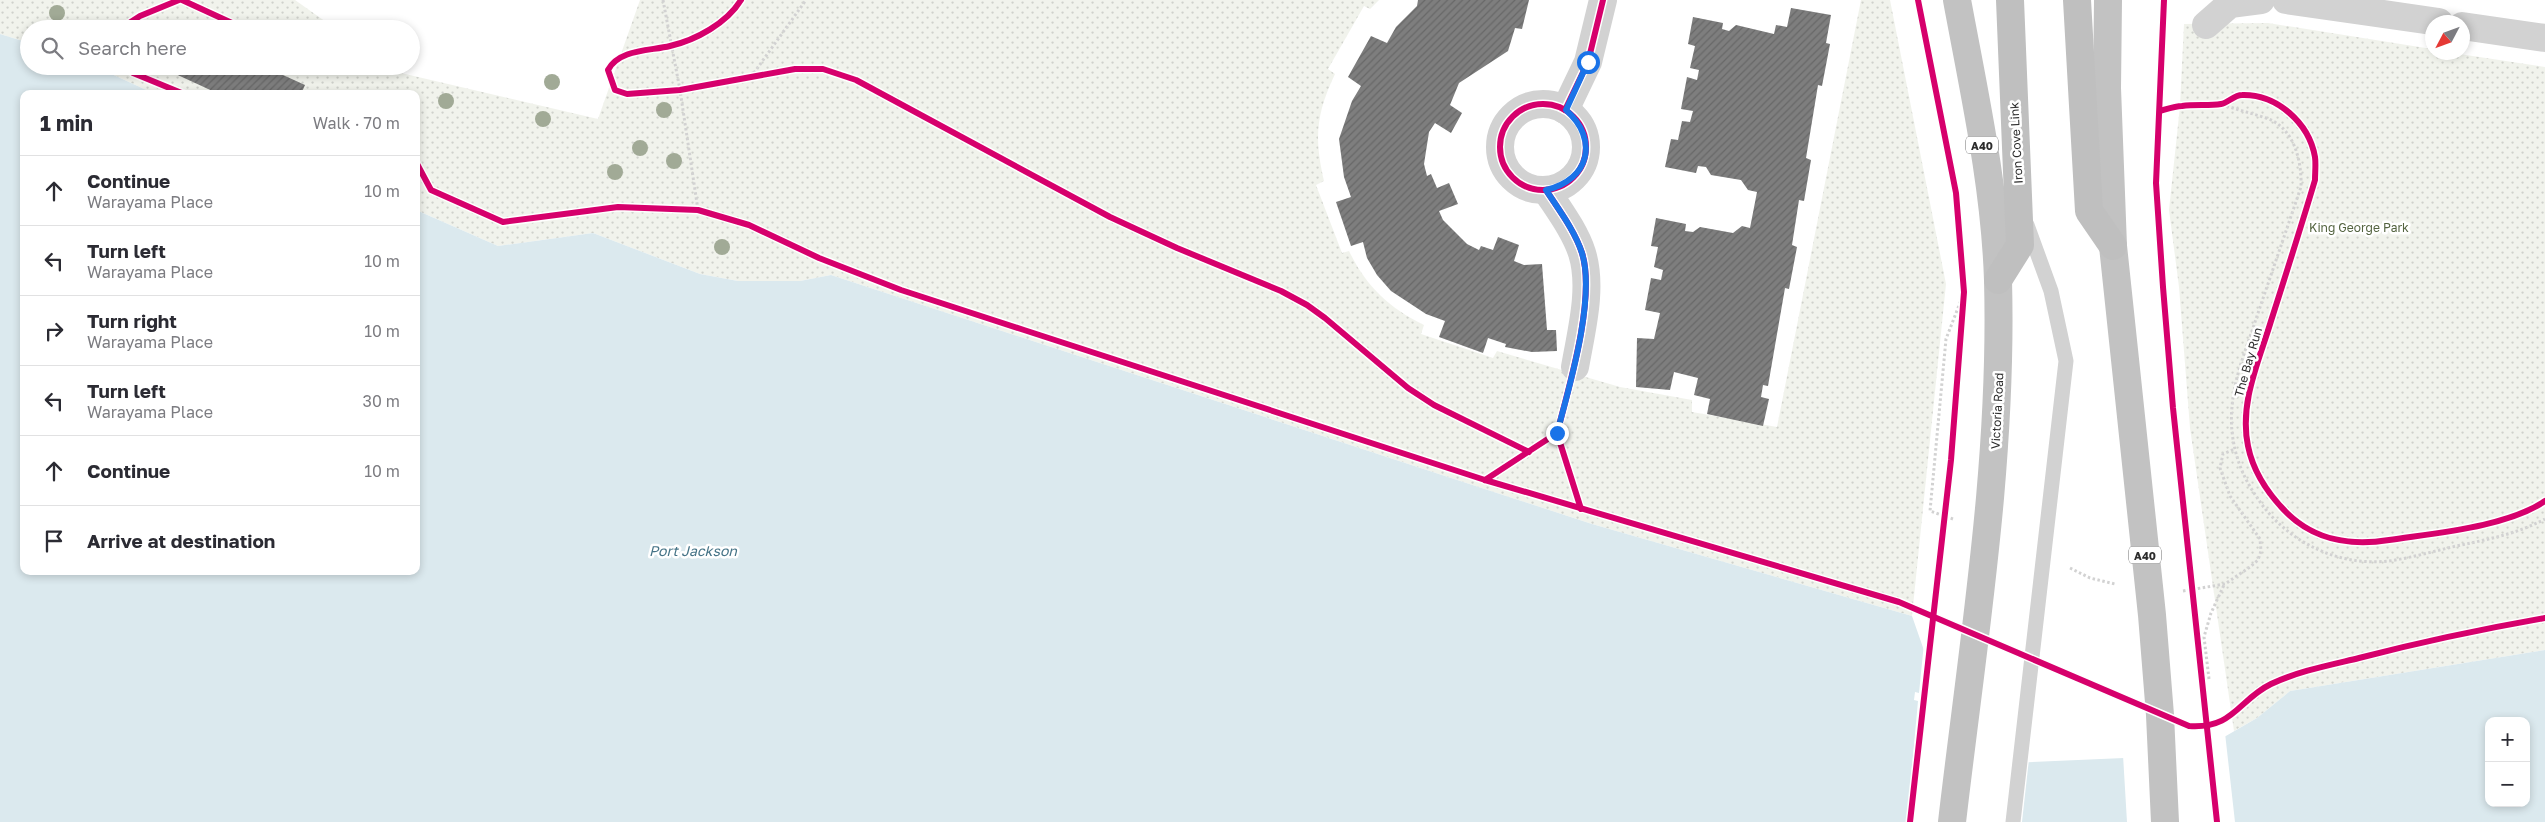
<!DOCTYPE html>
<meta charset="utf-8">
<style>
:root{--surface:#fff;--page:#f2f2f3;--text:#2b2b33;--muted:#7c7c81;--line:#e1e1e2}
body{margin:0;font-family:"Golos Text",sans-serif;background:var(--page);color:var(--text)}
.controls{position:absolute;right:15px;bottom:15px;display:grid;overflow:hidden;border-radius:10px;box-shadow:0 2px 8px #0003}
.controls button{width:45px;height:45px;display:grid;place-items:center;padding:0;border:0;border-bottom:1px solid var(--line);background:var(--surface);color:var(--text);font:25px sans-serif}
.compass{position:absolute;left:2425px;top:15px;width:45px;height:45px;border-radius:50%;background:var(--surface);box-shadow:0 2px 8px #0003;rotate:229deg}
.stop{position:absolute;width:15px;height:15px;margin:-11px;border:4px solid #1a73e8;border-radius:50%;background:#fff}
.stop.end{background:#1a73e8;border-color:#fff;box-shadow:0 1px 5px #0008}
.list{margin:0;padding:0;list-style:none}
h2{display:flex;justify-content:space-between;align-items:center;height:65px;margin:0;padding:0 20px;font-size:21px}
h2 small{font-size:16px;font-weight:400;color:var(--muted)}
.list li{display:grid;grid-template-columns:32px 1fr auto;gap:15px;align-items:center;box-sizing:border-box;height:70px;padding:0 20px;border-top:1px solid var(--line)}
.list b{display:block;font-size:19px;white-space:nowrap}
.list p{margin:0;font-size:16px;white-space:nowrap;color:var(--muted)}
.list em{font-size:16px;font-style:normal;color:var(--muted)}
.icon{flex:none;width:28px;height:28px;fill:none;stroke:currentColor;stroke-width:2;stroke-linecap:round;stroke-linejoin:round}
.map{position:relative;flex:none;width:2545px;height:822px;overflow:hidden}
.search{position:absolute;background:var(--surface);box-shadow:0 2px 8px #0003;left:20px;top:20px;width:400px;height:55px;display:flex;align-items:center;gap:12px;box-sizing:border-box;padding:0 18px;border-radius:28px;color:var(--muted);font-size:19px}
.panel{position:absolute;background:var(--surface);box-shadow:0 2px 8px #0003;left:20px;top:90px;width:400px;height:485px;border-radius:10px}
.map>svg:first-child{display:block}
.park{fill:url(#park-dots)}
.water{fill:#dbe9ee;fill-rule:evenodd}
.pier{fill:#fff}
.building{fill:url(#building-hatch)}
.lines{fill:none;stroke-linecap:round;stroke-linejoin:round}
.path{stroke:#d2d2d2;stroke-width:3;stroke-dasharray:2.5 2.5;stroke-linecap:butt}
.service{stroke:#d2d2d2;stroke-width:15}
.minor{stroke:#d2d2d2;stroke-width:28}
.trunk{stroke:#c2c2c2;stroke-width:28}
.motorway{stroke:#bfbfbf;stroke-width:28}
.cycleway-casing{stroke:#fff;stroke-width:9}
.cycleway{stroke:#d6006c;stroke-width:6}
.tree{fill:#a1aa96}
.route{stroke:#1a73e8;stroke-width:6}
.labels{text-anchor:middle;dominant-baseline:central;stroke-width:5;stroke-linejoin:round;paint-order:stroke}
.shield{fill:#fff;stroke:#6c6c6c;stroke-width:1}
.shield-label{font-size:11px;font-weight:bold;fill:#2d2d2d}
.street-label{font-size:12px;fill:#2d2d2d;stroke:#fff}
.park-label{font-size:12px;fill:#546440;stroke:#fff}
.water-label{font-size:14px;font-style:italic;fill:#457386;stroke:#fff}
</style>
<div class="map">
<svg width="2545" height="822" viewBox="0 0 2545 822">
<defs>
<pattern id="park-dots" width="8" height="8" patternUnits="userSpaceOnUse" patternTransform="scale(1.25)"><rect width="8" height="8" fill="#f1f3ec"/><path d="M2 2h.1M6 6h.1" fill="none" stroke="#cfd1cb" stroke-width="1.8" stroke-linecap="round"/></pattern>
<pattern id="building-hatch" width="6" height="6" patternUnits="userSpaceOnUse" patternTransform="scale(1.25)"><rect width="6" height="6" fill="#7e7e7e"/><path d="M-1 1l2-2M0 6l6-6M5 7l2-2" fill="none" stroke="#686868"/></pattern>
</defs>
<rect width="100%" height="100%" fill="#fff"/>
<g class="park">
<polygon points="0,0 295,0 336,29 29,29 29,43 0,34"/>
<path d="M640,0H1379L1370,9L1364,6L1328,69L1335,74C1316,114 1314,138 1324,181L1316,185L1342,253L1349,251C1366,286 1389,308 1424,325L1421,334L1493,358L1497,351L1620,387L1692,400V412L1777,427L1861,0H1890L1946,284L1912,616L1592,524L831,275L800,281H738L700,274L593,233L498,246L416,210V94H155L94,66H391L401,73L598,119Z"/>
<polygon points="2268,23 2432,49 2432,52 2453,53 2545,67 2545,650 2290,691 2257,718 2234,731 2190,428 2179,287 2169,210 2180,106 2184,24"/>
</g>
<path class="water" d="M0,34L29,43V66H94L155,94H24V571H416V210L498,246L593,233L700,274L738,281H800L831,275L1592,524L1912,616L1964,765L2193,755L2257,718L2290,691L2545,650V822H0ZM2489,721H2526V803H2489Z"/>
<g class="pier">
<polygon points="1924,643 1966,762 2029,759 2022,822 1907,822 1918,701 1914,700 1915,692 1919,693"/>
<polygon points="2225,733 2235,822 2127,822 2123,755 2192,752"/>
</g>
<g class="building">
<polygon points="1418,0 1529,0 1522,29 1515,28 1508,51 1459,83 1450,105 1462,113 1451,133 1435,123 1429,132 1424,164 1427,176 1431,174 1437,188 1449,183 1458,204 1439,211 1443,220 1467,244 1479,250 1481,246 1493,250 1498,237 1519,245 1514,261 1524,265 1542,264 1547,330 1556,330 1557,351 1532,352 1505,347 1506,344 1488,338 1483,353 1439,337 1445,321 1426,314 1391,291 1377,275 1367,258 1363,242 1351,246 1336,202 1351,197 1344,177 1339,139 1352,101 1361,86 1348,77 1371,36 1387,43 1396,27 1417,6"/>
<polygon points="1791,8 1831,15 1826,43 1830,44 1822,86 1818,85 1806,158 1811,160 1804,201 1799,200 1792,245 1797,247 1789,289 1785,288 1768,386 1763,385 1761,397 1769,399 1763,426 1707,414 1710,399 1694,395 1698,378 1674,372 1670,390 1636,387 1637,338 1654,339 1660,313 1645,310 1651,278 1661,280 1663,270 1654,267 1658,247 1651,246 1656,218 1686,224 1685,231 1693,232 1700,227 1733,233 1742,226 1750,228 1757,192 1748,190 1741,180 1711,175 1706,167 1698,166 1696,173 1665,167 1671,139 1678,140 1682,121 1690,122 1693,111 1681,109 1687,77 1697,80 1699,70 1690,68 1695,46 1688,44 1693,17 1723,23 1722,29 1729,31 1736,25 1774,34 1776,25 1787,27"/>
<polygon points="171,66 263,66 305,85 301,94 219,94 169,71"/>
</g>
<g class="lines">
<g class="path">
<polyline points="663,0 680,90 698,210"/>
<polyline points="751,77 806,0"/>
<path d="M2222,104C2237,110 2251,113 2266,118C2294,127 2302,161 2301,187C2286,231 2271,275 2256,319C2247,347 2234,377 2232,407C2229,439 2238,470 2256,496C2284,540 2336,567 2389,561C2410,558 2431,552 2452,547C2484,540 2515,535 2545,519"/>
<polyline points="1953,519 1930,511 1946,339 1963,295"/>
<polyline points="2070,568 2090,578 2115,584"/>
<polyline points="2183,591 2225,584 2250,567 2258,560 2261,551 2260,539 2230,496 2220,468 2223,454 2235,449"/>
<polyline points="2209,679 2204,637 2211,613 2224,585"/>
</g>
<polyline class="service" points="2013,822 2066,361 2051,291 2027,225"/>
<g class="minor">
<polyline points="2286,0 2439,22"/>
<polyline points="2206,25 2230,4 2261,0"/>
<polyline points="2462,26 2545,38"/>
<circle cx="1543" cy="147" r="43"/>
<polyline points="1565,110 1588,62 1603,0"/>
<path d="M1546,190C1559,210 1575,231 1582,253C1593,288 1581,332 1575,367"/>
</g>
<g class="trunk">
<polyline points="2108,0 2107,88 2113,246 2152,615 2160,715 2165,822"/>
<path d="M1952,822C1973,642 2003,462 1998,280C1995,186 1974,92 1957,0"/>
</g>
<g class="motorway">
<polyline points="2077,0 2089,211 2113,246"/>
<polyline points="1998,280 2020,245 2010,0"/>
</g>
<defs>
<g id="cycleway">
<polyline points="182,0 245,29"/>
<path d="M741,0C727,23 696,40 670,46C650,51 619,49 608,70L615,90L627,94L680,90L795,69H823L856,80L1110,217L1177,248L1281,291L1307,305L1325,318L1408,388L1434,405L1529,452"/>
<polyline points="2164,0 2156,183 2163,287 2173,408 2217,822"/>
<polyline points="120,29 140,16 179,0"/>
<polyline points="125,66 133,73 184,94"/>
<circle cx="1543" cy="147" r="43"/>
<polyline points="1565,110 1588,62 1603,0"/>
<path d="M2160,111C2167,109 2175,106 2182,106C2195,104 2209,106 2221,104C2228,103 2234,95 2242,95C2277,94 2309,123 2315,157C2316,164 2315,173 2315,180C2301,227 2286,274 2271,321C2259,361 2239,403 2248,446C2253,471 2269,495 2287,513C2316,541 2351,546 2389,540C2435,533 2507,527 2545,501"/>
<path d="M416,162L431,190L503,222L618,207L698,210L749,225L819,258L901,290L1024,330L1485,480L1899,602L2189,726C2234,729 2238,700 2271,684C2299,671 2330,665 2359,658C2421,642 2482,629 2545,618"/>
<path d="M1546,190C1559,210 1575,231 1582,253C1596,298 1569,387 1557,433"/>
<polyline points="1485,480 1557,433 1581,509"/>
<polyline points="1910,822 1951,460 1964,292 1956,193 1918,0"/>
</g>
</defs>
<use href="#cycleway" class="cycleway-casing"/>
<use href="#cycleway" class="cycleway"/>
</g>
<g class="tree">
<circle cx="57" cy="13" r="8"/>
<circle cx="552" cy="82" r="8"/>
<circle cx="446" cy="101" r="8"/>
<circle cx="664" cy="110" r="8"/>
<circle cx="543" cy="119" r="8"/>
<circle cx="640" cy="148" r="8"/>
<circle cx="674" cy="161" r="8"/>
<circle cx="615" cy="172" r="8"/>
<circle cx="722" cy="247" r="8"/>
</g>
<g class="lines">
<path class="route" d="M1557,433C1569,388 1596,298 1582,253C1575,231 1559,210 1546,190C1590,180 1599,139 1566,110L1588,62"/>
</g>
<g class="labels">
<g class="shield">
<rect x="1966" y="136.5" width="32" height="17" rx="4"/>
<rect x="2129" y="546.5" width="32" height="17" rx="4"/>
</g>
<g class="shield-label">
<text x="1982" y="145">A40</text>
<text x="2145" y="555">A40</text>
</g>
<g class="street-label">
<text transform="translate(2016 143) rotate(-93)">Iron Cove Link</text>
<text transform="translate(2248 362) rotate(-74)">The Bay Run</text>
<text transform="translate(1997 411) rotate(-87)">Victoria Road</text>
</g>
<g class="park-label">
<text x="2359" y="227">King George Park</text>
</g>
<g class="water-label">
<text x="693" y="550">Port Jackson</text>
</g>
</g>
</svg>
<div class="controls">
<button>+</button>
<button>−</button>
</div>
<svg class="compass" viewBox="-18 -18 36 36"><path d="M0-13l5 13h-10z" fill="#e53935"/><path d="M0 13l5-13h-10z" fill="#7c7c81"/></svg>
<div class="stop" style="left:1588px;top:62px"></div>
<div class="stop end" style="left:1557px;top:433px"></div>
<div class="search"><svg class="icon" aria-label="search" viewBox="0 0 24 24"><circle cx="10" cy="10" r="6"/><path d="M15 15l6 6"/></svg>Search here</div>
<section class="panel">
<h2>1 min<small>Walk · 70 m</small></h2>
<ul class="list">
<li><svg class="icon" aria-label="ahead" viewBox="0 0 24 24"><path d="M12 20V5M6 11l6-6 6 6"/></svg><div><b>Continue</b><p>Warayama Place</p></div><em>10 m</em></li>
<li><svg class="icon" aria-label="left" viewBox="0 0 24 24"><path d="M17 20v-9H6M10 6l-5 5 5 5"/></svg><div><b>Turn left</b><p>Warayama Place</p></div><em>10 m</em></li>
<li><svg class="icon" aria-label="right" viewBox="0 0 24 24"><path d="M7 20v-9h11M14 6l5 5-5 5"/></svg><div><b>Turn right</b><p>Warayama Place</p></div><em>10 m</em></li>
<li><svg class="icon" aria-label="left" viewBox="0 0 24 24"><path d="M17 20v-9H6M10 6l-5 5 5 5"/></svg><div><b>Turn left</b><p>Warayama Place</p></div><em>30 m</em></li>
<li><svg class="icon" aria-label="ahead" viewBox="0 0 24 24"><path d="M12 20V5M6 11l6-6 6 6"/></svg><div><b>Continue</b></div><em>10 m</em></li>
<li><svg class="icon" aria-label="arrive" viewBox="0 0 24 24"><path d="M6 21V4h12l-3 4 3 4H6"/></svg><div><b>Arrive at destination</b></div></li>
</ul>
</section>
</div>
